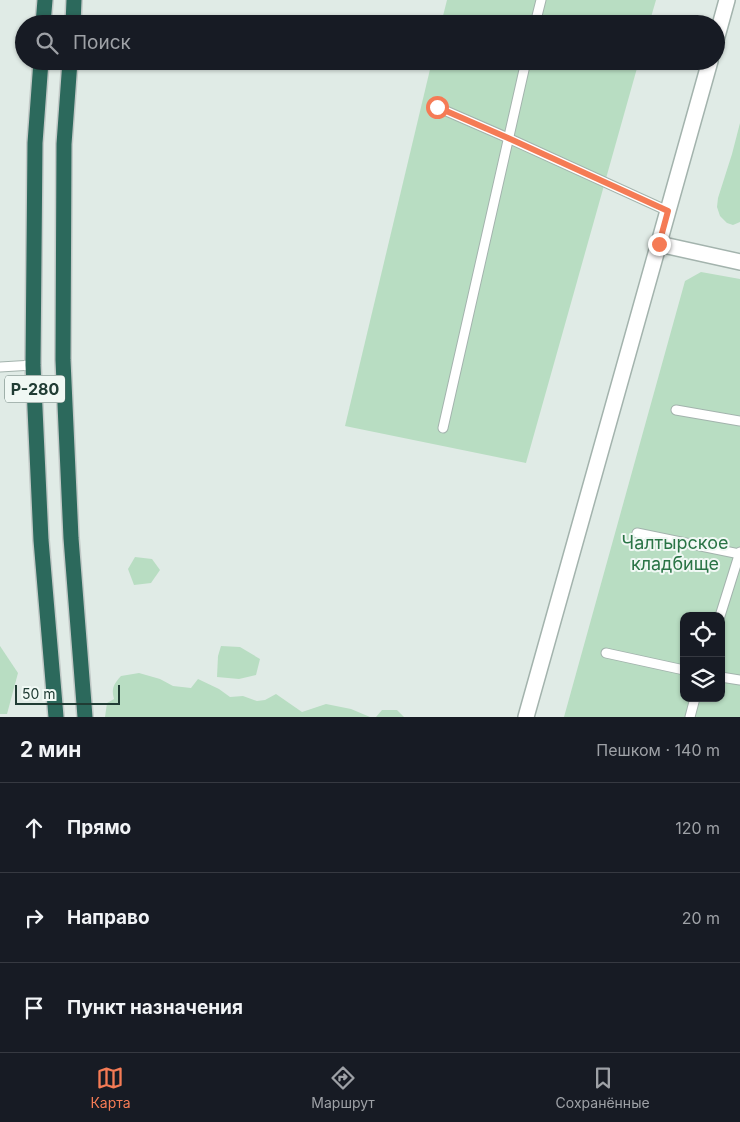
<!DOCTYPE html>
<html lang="ru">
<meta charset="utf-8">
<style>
:root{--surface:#171b24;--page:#20242c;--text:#f1f3f6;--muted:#9ea1a6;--line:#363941;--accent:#f57b55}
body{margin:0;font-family:Inter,sans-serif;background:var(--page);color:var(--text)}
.controls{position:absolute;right:15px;bottom:15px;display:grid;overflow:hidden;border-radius:10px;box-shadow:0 1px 4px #0004}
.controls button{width:45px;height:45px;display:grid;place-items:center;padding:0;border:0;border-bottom:1px solid var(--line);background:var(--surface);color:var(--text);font:25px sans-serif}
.scale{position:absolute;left:15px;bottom:12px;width:105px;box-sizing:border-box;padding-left:5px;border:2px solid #203c34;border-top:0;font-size:14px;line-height:18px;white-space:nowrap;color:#203c34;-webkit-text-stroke:4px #f0f8f4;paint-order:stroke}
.stop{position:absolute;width:15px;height:15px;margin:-11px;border:4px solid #f57b55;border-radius:50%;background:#fff}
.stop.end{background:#f57b55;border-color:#fff;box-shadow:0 1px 5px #0008}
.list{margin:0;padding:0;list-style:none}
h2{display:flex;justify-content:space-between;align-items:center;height:65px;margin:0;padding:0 20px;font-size:21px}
h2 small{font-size:16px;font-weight:400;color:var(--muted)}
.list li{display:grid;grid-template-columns:32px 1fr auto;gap:15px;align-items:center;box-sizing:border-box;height:90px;padding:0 20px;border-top:1px solid var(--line)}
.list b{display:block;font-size:19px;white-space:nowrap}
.list em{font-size:16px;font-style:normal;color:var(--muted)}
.icon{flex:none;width:28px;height:28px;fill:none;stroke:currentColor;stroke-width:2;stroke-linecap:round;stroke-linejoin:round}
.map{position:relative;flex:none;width:740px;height:717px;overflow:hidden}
.search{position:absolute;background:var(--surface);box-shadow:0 1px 4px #0004;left:15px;right:15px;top:15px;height:55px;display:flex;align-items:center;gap:12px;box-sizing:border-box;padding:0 18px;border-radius:28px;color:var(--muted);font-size:19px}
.sheet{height:335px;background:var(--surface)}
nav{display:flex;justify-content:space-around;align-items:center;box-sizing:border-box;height:70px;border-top:1px solid var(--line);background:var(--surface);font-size:14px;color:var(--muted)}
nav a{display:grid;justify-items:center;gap:2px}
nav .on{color:var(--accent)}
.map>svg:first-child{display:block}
.green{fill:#b8ddc2;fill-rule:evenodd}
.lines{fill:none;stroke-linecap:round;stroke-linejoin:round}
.lane-casing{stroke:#a3b3ad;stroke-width:11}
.street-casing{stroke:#a3b3ad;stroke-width:18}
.highway-casing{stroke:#c1c8c6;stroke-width:18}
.lane{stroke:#fff;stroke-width:9}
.street{stroke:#fff;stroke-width:15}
.highway{stroke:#2c695c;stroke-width:15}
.route{stroke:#f57b55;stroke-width:6}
.labels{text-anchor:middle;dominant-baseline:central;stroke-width:4;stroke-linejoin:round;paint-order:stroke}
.shield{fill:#f0f8f4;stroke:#5e746e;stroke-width:1}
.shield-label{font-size:16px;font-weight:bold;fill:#203c34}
.park-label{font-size:18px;fill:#2a7446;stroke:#f0f8f4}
</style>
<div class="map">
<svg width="740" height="717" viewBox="0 0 740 717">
<rect width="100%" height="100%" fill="#e0ebe6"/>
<g class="green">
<polygon points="447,0 656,0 649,24 441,24"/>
<polygon points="432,61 639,61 526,463 345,426"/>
<polygon points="740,123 740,222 733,225 727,223 720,216 717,207 718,198 732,154"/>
<path d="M701,272L740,279V717H564L685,281ZM684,616H721V698H684Z"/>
<polygon points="135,557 152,559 160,570 151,583 134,585 128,569"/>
<polygon points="0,646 18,673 7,714 0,714"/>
<polygon points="221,646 240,647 260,659 256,675 239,679 217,677 218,656"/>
<path d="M139,673L160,679L173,686L191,688L198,679L219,689L230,697L243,696L257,701L265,700L276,694L302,712L326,704L351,709L370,717H105L107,703L114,699C111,688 114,684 121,676Z"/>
<polygon points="382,710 397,710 404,717 376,717"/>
</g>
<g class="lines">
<defs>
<g id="lane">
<polyline points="535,24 541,0"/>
<polyline points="437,107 508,138 668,211"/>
<polyline points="0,367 33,365"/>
<polyline points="676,410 740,421"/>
<polyline points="443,428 526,61"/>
<polyline points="637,533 740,554"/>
<polyline points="720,616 740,552"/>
<polyline points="606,653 684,670"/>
<polyline points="721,677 740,680"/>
<polyline points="690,717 695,698"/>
</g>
<g id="street">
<polyline points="716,40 727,0"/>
<polyline points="659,244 740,262"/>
<polyline points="526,717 710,61"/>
</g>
<g id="highway">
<polyline points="43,24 45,0"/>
<polyline points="73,24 74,0"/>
<polyline points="41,61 35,143 33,365 41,540 56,717"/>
<polyline points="70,61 64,144 63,360 71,538 85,717"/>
</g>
</defs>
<use href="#lane" class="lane-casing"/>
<use href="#street" class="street-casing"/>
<use href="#highway" class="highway-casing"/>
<use href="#lane" class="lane"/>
<use href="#street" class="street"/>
<use href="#highway" class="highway"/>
</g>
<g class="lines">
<polyline class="route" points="437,107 508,138 668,211 659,244"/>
</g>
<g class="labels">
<rect class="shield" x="5" y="375.5" width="60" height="27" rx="4"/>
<g class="shield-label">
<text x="35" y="389">Р-280</text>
</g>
<g class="park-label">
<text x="675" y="542">Чалтырское<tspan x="675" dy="21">кладбище</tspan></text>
</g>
</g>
</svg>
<div class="controls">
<button><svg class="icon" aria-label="locate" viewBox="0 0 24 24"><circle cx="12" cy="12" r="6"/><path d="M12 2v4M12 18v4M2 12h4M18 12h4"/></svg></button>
<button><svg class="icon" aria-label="layers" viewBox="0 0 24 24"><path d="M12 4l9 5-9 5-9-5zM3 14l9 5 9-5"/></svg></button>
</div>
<div class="scale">50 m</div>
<div class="stop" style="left:437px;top:107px"></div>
<div class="stop end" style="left:659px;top:244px"></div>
<div class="search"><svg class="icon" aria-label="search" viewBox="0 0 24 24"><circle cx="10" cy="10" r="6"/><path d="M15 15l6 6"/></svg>Поиск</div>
</div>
<section class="sheet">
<h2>2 мин<small>Пешком · 140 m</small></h2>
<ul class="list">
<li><svg class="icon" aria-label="ahead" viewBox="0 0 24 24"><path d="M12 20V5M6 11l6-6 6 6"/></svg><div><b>Прямо</b></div><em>120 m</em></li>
<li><svg class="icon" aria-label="right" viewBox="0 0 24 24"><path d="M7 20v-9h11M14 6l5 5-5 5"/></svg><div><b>Направо</b></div><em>20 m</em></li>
<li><svg class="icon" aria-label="arrive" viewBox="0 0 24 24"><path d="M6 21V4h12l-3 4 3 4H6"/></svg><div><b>Пункт назначения</b></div></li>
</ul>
</section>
<nav>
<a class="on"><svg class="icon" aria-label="map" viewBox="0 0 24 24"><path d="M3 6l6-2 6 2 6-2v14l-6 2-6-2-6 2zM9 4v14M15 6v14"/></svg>Карта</a>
<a><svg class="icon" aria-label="directions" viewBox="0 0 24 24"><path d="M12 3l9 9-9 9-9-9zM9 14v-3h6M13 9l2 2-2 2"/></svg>Маршрут</a>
<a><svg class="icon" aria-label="saved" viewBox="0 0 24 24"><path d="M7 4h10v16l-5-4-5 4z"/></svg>Сохранённые</a>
</nav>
